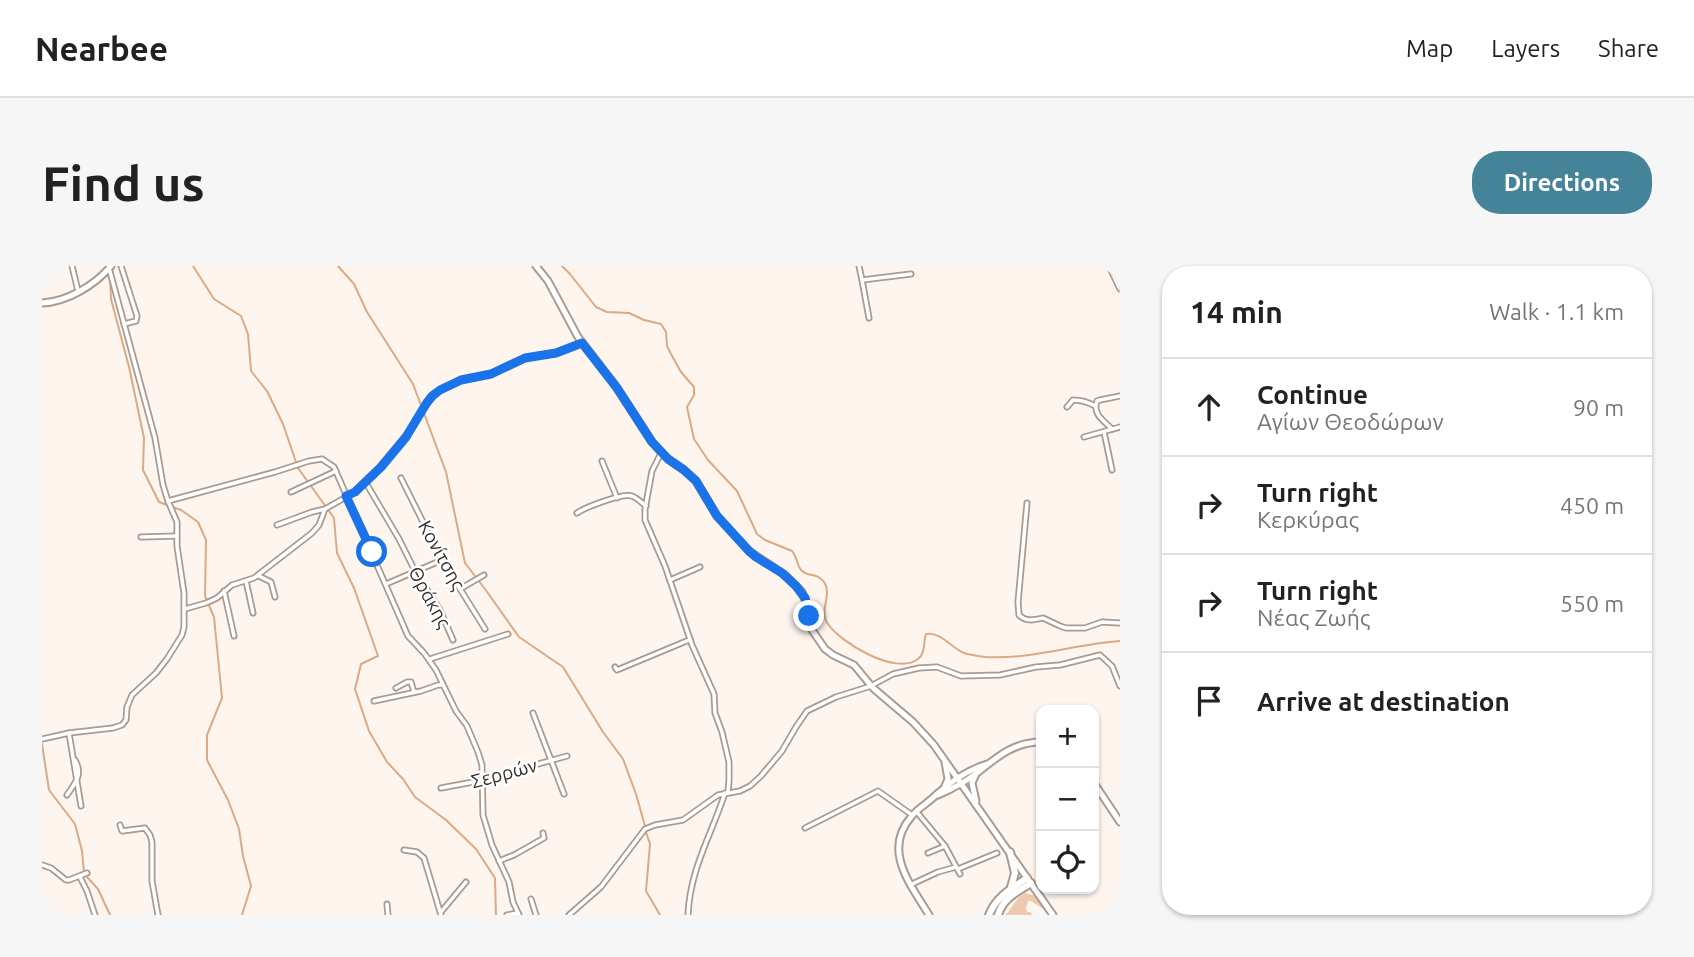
<!DOCTYPE html>
<meta charset="utf-8">
<style>
:root{--surface:#fff;--page:#f6f6f6;--text:#222;--muted:#767676;--line:#e0e0e0;--accent:#448398}
body{margin:0;font-family:Ubuntu,sans-serif;background:var(--page);color:var(--text)}
.controls{position:absolute;right:21px;bottom:21px;display:grid;overflow:hidden;border-radius:14px;box-shadow:0 2px 5px #0004}
.controls button{width:63px;height:63px;display:grid;place-items:center;padding:0;border:0;border-bottom:2px solid var(--line);background:var(--surface);color:var(--text);font:35px sans-serif}
.stop{position:absolute;width:21px;height:21px;margin:-16px;border:5px solid #1a73e8;border-radius:50%;background:#fff}
.stop.end{background:#1a73e8;border-color:#fff;box-shadow:0 2px 7px #0008}
.list{margin:0;padding:0;list-style:none}
h2{display:flex;justify-content:space-between;align-items:center;height:91px;margin:0;padding:0 28px;font-size:30px}
h2 small{font-size:23px;font-weight:400;color:var(--muted)}
.list li{display:grid;grid-template-columns:46px 1fr auto;gap:21px;align-items:center;box-sizing:border-box;height:98px;padding:0 28px;border-top:2px solid var(--line)}
.list b{display:block;font-size:26px;white-space:nowrap}
.list p{margin:0;font-size:23px;white-space:nowrap;color:var(--muted)}
.list em{font-size:23px;font-style:normal;color:var(--muted)}
.icon{flex:none;width:38px;height:38px;fill:none;stroke:currentColor;stroke-width:2;stroke-linecap:round;stroke-linejoin:round}
.map{position:relative;flex:none;width:1078px;height:649px;overflow:hidden;border-radius:28px}
header{display:flex;align-items:center;gap:42px;box-sizing:border-box;height:98px;padding:0 35px;background:var(--surface);border-bottom:2px solid var(--line)}
header strong{font-size:33px}
nav{display:flex;gap:38px;margin-inline-start:auto;font-size:24px}
.intro{display:flex;align-items:center;justify-content:space-between;box-sizing:border-box;height:168px;padding:0 42px}
h1{margin:0;font-size:49px}
.button{padding:18px 32px;border-radius:28px;background:var(--accent);color:#fff;font-size:24px;font-weight:700}
main{display:flex;gap:42px;padding:0 42px}
aside{flex:1;background:var(--surface);border-radius:28px;box-shadow:0 2px 5px #0004}
.map>svg:first-child{display:block}
.green{fill:#efc9ad}
.lines{fill:none;stroke-linecap:round;stroke-linejoin:round}
.stream{stroke:#d9aa86;stroke-width:2}
.street-casing{stroke:#a99b91;stroke-width:7}
.secondary-casing{stroke:#a99b91;stroke-width:9}
.highway-casing{stroke:#a99b91;stroke-width:10}
.street{stroke:#fff;stroke-width:3.5}
.secondary{stroke:#fff;stroke-width:5}
.highway{stroke:#fff;stroke-width:6}
.route{stroke:#1a73e8;stroke-width:9}
.labels{text-anchor:middle;dominant-baseline:central;stroke-width:5;stroke-linejoin:round;paint-order:stroke}
.street-label{font-size:19px;fill:#342e2a;stroke:#fff}
</style>
<header>
<strong>Nearbee</strong>
<nav><a>Map</a><a>Layers</a><a>Share</a></nav>
</header>
<div class="intro"><h1>Find us</h1><a class="button">Directions</a></div>
<main>
<div class="map">
<svg width="1078" height="649" viewBox="0 0 1078 649">
<rect width="100%" height="100%" fill="#fef5ee"/>
<path class="green" d="M983,627L995,630L1002,641L1000,642L989,635H986L984,642L985,646H989L990,649H963C971,642 973,632 983,627Z"/>
<g class="lines">
<g class="stream">
<polyline points="151,0 172,33 199,50 206,68 209,105 225,125 241,158 256,202 292,252 295,287 312,322 336,390 319,398 313,423 327,465 345,496 361,513 373,531 404,554 434,583 453,612 454,649"/>
<polyline points="296,0 312,18 325,46 371,118 404,206 423,297 443,323 477,371 521,401 561,466 581,493 594,528 603,560"/>
<path d="M520,0L528,8L554,41L565,46L587,47L602,54L619,58L624,66L625,80L629,88L639,106L652,121V129L645,141L652,173L666,194L695,225L715,268L723,274L750,285C755,291 755,299 759,304C766,312 775,306 782,316C791,329 776,345 786,358C799,377 854,410 876,393C884,387 881,376 884,368C900,366 908,381 922,387C928,389 936,390 943,391C988,394 1033,378 1078,375"/>
<polyline points="68,12 69,33 87,101 102,172 101,204 117,236 139,244 156,256 164,274 163,330 172,351 180,432 165,469 165,494 186,534 197,563 201,590 209,620 200,649"/>
<polyline points="0,478 7,524 33,558 40,585 42,606"/>
<polyline points="604,566 608,578 604,625 618,649"/>
<polyline points="44,610 56,623 68,649"/>
</g>
<defs>
<g id="street">
<polyline points="30,0 36,25"/>
<polyline points="79,0 95,50 94,55 82,58"/>
<polyline points="817,0 820,14 869,8"/>
<polyline points="1067,0 1078,23"/>
<polyline points="820,14 827,52"/>
<path d="M1025,141L1031,134C1039,134 1046,136 1053,140"/>
<path d="M1070,163C1062,155 1050,148 1055,135L1058,134L1078,130"/>
<polyline points="1062,166 1070,204"/>
<polyline points="1042,171 1078,161"/>
<polyline points="619,187 610,205 603,243 603,254 623,300 650,379 672,428 673,447 680,466 687,496 687,515 686,526"/>
<polyline points="560,195 575,232"/>
<polyline points="359,212 400,294 443,363"/>
<polyline points="324,217 357,273 373,305 398,344 411,374"/>
<polyline points="249,226 294,205"/>
<polyline points="126,235 233,206 267,195 280,193 292,201 366,370 382,387 394,404 414,445 425,460 436,486 440,499 441,549 450,579 467,616 471,636 477,649"/>
<path d="M985,237L976,336L977,349C984,356 992,354 1001,352L1018,360L1024,362H1043L1060,356L1078,357"/>
<path d="M535,247C544,241 580,227 590,230C595,232 599,236 604,240"/>
<polyline points="235,259 270,246 283,243"/>
<polyline points="99,271 135,270"/>
<polyline points="217,310 229,316 233,331"/>
<polyline points="628,314 658,301"/>
<polyline points="204,315 211,347"/>
<polyline points="344,318 400,294"/>
<polyline points="418,323 442,309"/>
<polyline points="182,325 192,370"/>
<polyline points="143,343 164,337 175,332 190,319 212,312 270,267 277,259 283,243 313,226 331,210 364,171 384,138 398,124 419,114 449,108 483,92 514,87 540,77"/>
<polyline points="388,393 466,368"/>
<polyline points="573,401 575,404 647,374"/>
<polyline points="354,422 365,416 369,416 372,426"/>
<polyline points="332,435 379,425 396,419 401,419"/>
<polyline points="491,447 522,528"/>
<polyline points="27,467 39,540"/>
<polyline points="0,473 27,467 71,462 80,459 84,454 85,441 90,429 114,407 125,393 140,369 142,361 142,327 135,280 135,256 126,235 121,219 113,172 67,2"/>
<polyline points="399,522 431,516 525,490"/>
<path d="M25,529C34,516 41,508 33,494"/>
<polyline points="874,545 903,580 918,608"/>
<polyline points="78,559 80,565 103,562 108,569 110,576 110,615 116,649"/>
<polyline points="763,562 836,525 870,549"/>
<polyline points="362,584 375,586 382,592 399,649"/>
<polyline points="886,587 903,580"/>
<polyline points="457,595 472,589 502,572 501,567"/>
<polyline points="0,599 9,602 24,614 27,614 45,607"/>
<polyline points="916,603 955,587"/>
<polyline points="38,611 45,625 53,649"/>
<polyline points="868,619 896,606 914,601"/>
<polyline points="489,633 494,649"/>
<polyline points="345,638 346,649"/>
<polyline points="399,646 424,616"/>
<polyline points="465,649 476,647"/>
<polyline points="527,649 559,621 603,563 613,559 641,554 676,529 698,525 708,520 719,510 740,485 754,461 765,445 794,431 829,420 851,408 877,402 895,401 919,410 958,409 994,401 1018,399 1058,389 1070,400 1078,420"/>
<path d="M646,649C648,603 669,570 683,527"/>
</g>
<g id="secondary">
<polyline points="494,0 506,15 536,71 573,119 610,176 626,193 642,204 654,215 675,250 707,285 743,309 760,326 764,336 770,364 783,383 791,389 812,399 831,422 871,456 892,479 1011,649"/>
<path d="M0,37C25,36 53,19 69,0"/>
<polyline points="903,496 906,513 903,520"/>
<polyline points="1052,517 1078,556"/>
<path d="M896,529C910,523 923,516 935,507C955,491 972,476 999,476"/>
<polyline points="934,535 930,517 934,508"/>
<path d="M887,649C869,619 840,585 869,551C876,542 886,537 894,529C910,515 924,505 945,498"/>
</g>
<g id="highway">
<polyline points="968,586 973,607 969,621"/>
<path d="M947,649C954,631 970,622 985,612"/>
<path d="M956,649C961,632 975,626 989,617"/>
<polyline points="1070,649 1078,646"/>
</g>
</defs>
<use href="#street" class="street-casing"/>
<use href="#secondary" class="secondary-casing"/>
<use href="#highway" class="highway-casing"/>
<use href="#street" class="street"/>
<use href="#secondary" class="secondary"/>
<use href="#highway" class="highway"/>
</g>
<g class="lines">
<polyline class="route" points="330,286 304,230 313,226 339,201 364,171 384,138 390,130 398,124 419,114 449,108 483,92 514,87 540,77 575,122 610,176 626,193 642,204 654,215 675,250 707,285 714,291 740,307 754,320 763,332 767,350"/>
</g>
<g class="labels">
<g class="street-label">
<text transform="translate(400 289) rotate(61)">Κονίτσης</text>
<text transform="translate(388 331) rotate(61)">Θράκης</text>
<text transform="translate(462 507) rotate(-15)">Σερρών</text>
</g>
</g>
</svg>
<div class="controls">
<button>+</button>
<button>−</button>
<button><svg class="icon" aria-label="locate" viewBox="0 0 24 24"><circle cx="12" cy="12" r="6"/><path d="M12 2v4M12 18v4M2 12h4M18 12h4"/></svg></button>
</div>
<div class="stop" style="left:330px;top:286px"></div>
<div class="stop end" style="left:767px;top:350px"></div>
</div>
<aside>
<h2>14 min<small>Walk · 1.1 km</small></h2>
<ul class="list">
<li><svg class="icon" aria-label="ahead" viewBox="0 0 24 24"><path d="M12 20V5M6 11l6-6 6 6"/></svg><div><b>Continue</b><p>Αγίων Θεοδώρων</p></div><em>90 m</em></li>
<li><svg class="icon" aria-label="right" viewBox="0 0 24 24"><path d="M7 20v-9h11M14 6l5 5-5 5"/></svg><div><b>Turn right</b><p>Κερκύρας</p></div><em>450 m</em></li>
<li><svg class="icon" aria-label="right" viewBox="0 0 24 24"><path d="M7 20v-9h11M14 6l5 5-5 5"/></svg><div><b>Turn right</b><p>Νέας Ζωής</p></div><em>550 m</em></li>
<li><svg class="icon" aria-label="arrive" viewBox="0 0 24 24"><path d="M6 21V4h12l-3 4 3 4H6"/></svg><div><b>Arrive at destination</b></div></li>
</ul>
</aside>
</main>
